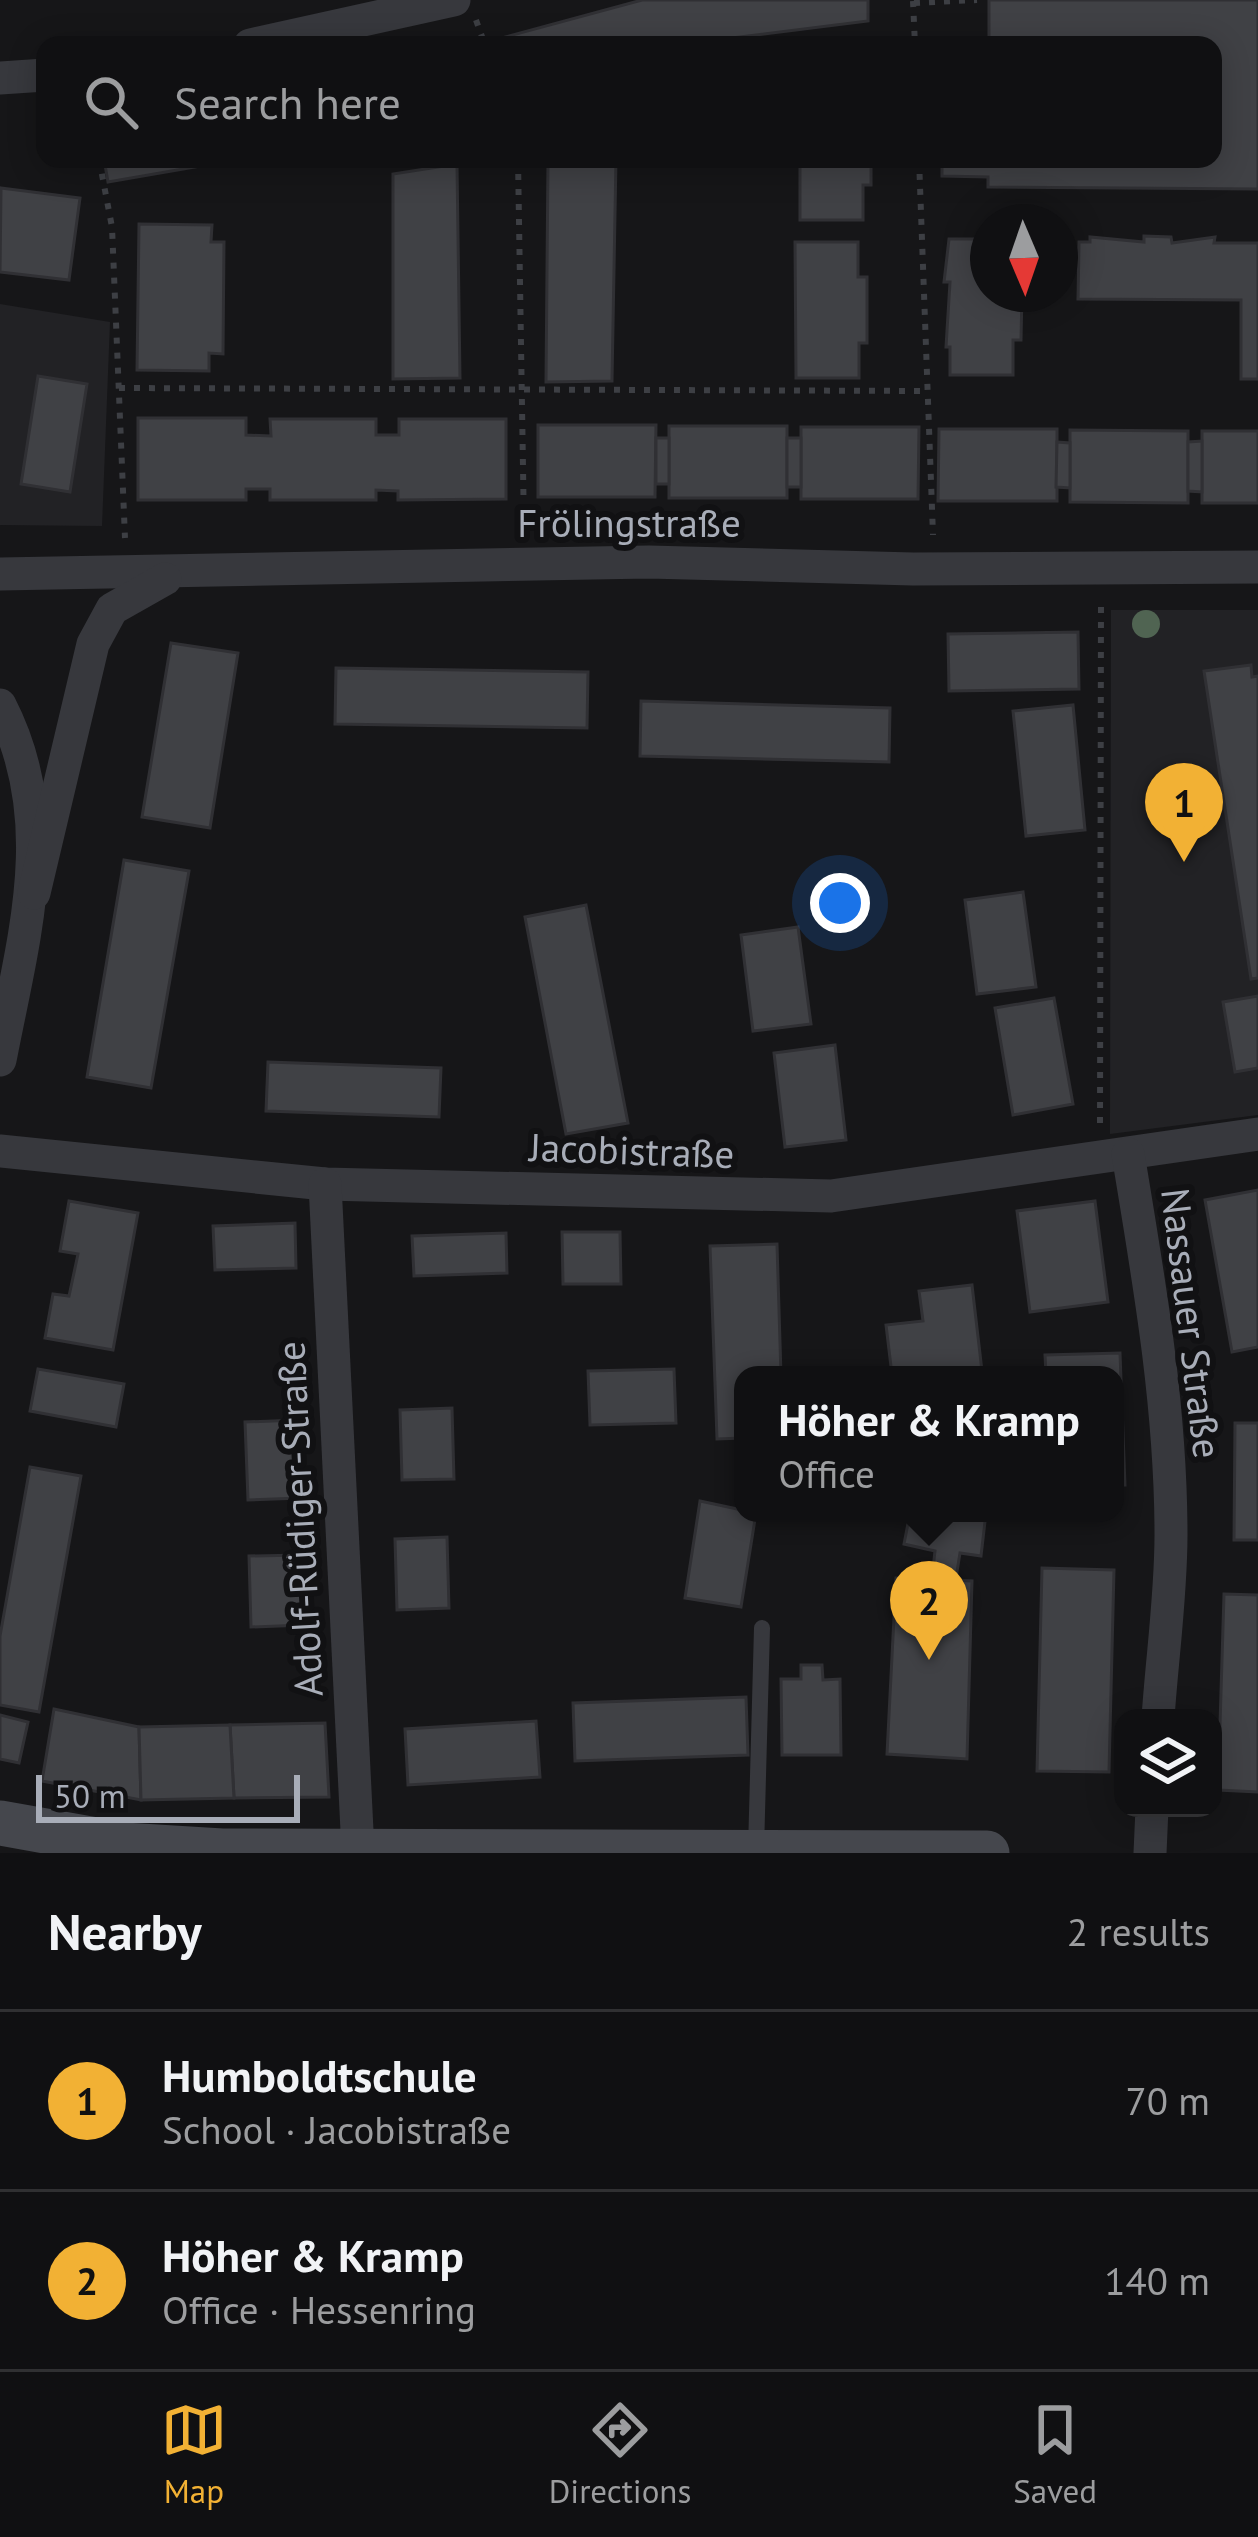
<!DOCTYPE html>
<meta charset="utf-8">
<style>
:root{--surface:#101012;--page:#19191b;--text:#f1f3f6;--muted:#9c9d9f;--line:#303032;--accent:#f2b134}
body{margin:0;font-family:"PT Sans",sans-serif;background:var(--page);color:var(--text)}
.controls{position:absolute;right:36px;bottom:36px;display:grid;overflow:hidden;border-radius:24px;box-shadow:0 6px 30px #0003}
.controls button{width:108px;height:108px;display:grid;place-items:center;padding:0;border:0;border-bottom:3px solid var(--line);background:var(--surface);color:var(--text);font:60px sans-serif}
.compass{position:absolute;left:970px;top:204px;width:108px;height:108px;border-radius:50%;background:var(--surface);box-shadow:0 6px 30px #0003;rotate:178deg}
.scale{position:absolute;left:36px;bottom:30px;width:264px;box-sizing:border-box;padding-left:12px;border:6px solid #a8adb8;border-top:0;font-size:33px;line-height:42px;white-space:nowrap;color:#a8adb8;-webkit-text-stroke:9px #111113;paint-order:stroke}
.you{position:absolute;left:840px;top:903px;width:42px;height:42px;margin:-30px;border:9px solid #fff;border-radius:50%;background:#1a73e8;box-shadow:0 0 0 18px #1a73e833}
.badge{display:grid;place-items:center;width:78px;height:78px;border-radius:50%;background:var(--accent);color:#111;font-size:39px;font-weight:700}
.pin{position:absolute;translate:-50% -99px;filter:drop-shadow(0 3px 6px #0008)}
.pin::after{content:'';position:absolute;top:63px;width:42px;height:36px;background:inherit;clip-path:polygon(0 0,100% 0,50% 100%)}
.popup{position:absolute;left:734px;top:1366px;width:390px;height:156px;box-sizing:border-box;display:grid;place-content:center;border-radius:24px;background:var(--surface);filter:drop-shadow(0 3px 9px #0005);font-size:39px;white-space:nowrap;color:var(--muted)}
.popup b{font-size:45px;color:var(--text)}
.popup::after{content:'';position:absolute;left:50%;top:100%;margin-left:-24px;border:24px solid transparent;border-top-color:var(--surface)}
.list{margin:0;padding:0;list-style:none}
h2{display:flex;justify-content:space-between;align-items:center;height:156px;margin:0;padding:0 48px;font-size:51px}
h2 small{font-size:39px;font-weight:400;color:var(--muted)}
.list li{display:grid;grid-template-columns:78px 1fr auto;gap:36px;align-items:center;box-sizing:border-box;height:180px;padding:0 48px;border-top:3px solid var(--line)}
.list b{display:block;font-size:45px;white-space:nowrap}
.list p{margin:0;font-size:39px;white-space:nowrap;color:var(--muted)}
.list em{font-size:39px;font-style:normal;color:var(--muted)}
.icon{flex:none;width:66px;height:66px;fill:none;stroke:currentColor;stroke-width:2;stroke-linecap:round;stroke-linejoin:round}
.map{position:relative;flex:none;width:1258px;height:1853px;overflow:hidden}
.search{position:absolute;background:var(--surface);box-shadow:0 6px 30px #0003;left:36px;right:36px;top:36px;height:132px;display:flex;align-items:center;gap:30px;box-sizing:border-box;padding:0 42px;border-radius:24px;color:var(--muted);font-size:45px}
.sheet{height:516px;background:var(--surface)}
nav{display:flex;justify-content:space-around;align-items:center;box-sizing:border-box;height:168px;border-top:3px solid var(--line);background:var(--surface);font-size:33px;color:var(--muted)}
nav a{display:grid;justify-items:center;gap:6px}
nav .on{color:var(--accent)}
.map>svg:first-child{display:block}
.built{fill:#222225}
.building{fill:#404145;stroke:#303034;stroke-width:3}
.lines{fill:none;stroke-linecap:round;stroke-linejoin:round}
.path{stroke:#3d3f44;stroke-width:6;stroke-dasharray:6 9;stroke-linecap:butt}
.lane{stroke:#37383d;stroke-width:16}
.street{stroke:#37383d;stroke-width:33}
.secondary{stroke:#45474d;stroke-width:45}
.tree{fill:#506452}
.labels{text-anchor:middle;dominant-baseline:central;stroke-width:12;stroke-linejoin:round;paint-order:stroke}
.street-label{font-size:39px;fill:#a8adb8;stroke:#111113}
</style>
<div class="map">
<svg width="1258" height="1853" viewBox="0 0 1258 1853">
<rect width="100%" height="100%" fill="#161618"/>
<g class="built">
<polygon points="0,304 110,322 102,526 0,525"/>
<polygon points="1111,610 1258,610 1258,1115 1110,1134"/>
</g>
<g class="building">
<polygon points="642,0 868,0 868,21 676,45 500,45 498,39"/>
<polygon points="989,0 1258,0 1258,189 988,187 988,177 942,176 942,159 1213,159 1213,45 989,45"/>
<polygon points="104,159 241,159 108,182"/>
<polygon points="548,159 616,159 612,381 546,382"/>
<polygon points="800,159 871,159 871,185 863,185 863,220 800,220"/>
<polygon points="457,164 460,378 393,379 393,174"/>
<polygon points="1,188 80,198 69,280 0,272"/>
<polygon points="139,224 212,225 211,242 224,242 223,354 209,353 209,371 137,370"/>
<polygon points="1144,236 1171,237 1172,243 1215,237 1214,243 1258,243 1258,379 1241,379 1241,300 1078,299 1079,242 1090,242 1090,237 1144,242"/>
<polygon points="949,239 988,239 988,294 1022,294 1021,340 1013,340 1013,375 950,375 950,347 946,347 950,282 944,282"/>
<polygon points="795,242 858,242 858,277 867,277 867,343 859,343 859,378 796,378"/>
<polygon points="38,376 87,384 70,492 21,484"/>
<polygon points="138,418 246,418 246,435 271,436 270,419 376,419 376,435 399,435 399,419 506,419 506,499 398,500 398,491 376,490 376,500 270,500 270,489 246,489 246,500 138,500"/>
<polygon points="538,425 656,425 655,497 538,497"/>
<rect x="669" y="426" width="118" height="72"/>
<polygon points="801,427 919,427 918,499 801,499"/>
<polygon points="939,429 1057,429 1057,501 938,501"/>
<polygon points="1070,430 1188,431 1188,503 1070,502"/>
<rect x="1202" y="431" width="56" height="72"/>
<rect x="656" y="438" width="13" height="46"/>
<rect x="787" y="438" width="14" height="49"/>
<polygon points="1202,441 1202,492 1188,491 1188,442"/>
<polygon points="1057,442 1070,443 1070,488 1056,487"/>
<polygon points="1078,632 1079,689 949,691 948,634"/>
<polygon points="171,643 238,653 210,828 142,817"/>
<polygon points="1251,665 1252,677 1258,676 1258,978 1251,979 1204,671"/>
<polygon points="336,668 588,672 587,728 335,724"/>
<polygon points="641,701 890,708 889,762 640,756"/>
<polygon points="1073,705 1085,830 1026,836 1013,711"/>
<polygon points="124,860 189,871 151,1088 87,1077"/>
<polygon points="1023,892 1036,987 977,994 965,900"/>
<polygon points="586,905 628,1123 566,1134 525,917"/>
<polygon points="798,927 811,1024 753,1031 741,935"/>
<polygon points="1258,996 1258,1068 1235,1072 1223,1002"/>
<polygon points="1054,998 1073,1104 1013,1115 995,1008"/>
<polygon points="835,1045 846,1140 785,1147 774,1053"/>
<polygon points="268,1062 441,1068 439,1117 266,1111"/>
<polygon points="1258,1190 1258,1347 1232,1352 1205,1200"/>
<polygon points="69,1201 138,1213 113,1350 45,1338 53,1294 69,1296 78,1254 60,1251"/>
<polygon points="1095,1201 1108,1302 1030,1312 1017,1211"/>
<polygon points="295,1223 296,1268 215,1270 213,1226"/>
<polygon points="562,1232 620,1232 621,1284 563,1284"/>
<polygon points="506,1233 507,1273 414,1276 412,1236"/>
<polygon points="777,1244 781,1375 743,1375 743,1438 717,1439 710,1246"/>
<polygon points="972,1285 982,1371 892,1375 886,1325 923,1321 919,1291"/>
<polygon points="1120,1353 1125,1485 1115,1485 1115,1375 1046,1375 1045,1355"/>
<polygon points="38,1369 124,1384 116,1427 30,1411"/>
<polygon points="674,1369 676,1423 590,1425 588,1371"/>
<polygon points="452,1408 454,1479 402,1480 400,1410"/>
<polygon points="297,1420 300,1498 248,1500 245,1422"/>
<polygon points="1235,1423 1258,1423 1258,1540 1234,1540"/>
<polygon points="30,1467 81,1476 39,1712 0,1705 0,1636"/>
<polygon points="700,1501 756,1513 741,1607 685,1598"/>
<polygon points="910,1513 986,1513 981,1556 960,1553 956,1578 932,1578 935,1551 904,1544"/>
<polygon points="447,1537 449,1608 397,1610 395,1539"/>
<polygon points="301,1555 303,1625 251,1627 249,1556"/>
<polygon points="1042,1568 1114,1570 1109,1772 1037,1771"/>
<polygon points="896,1578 972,1581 967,1759 887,1754"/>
<polygon points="1224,1594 1258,1595 1258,1792 1218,1790"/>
<polygon points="801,1665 822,1665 823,1680 840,1679 841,1755 782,1755 781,1679 801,1679"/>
<polygon points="746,1697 748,1755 575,1761 573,1703"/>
<polygon points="54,1709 139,1727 141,1800 42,1781"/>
<polygon points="0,1715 28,1722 19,1763 0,1759"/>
<polygon points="536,1721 540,1777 408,1785 405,1729"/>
<polygon points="325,1723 329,1797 234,1798 230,1725"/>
<polygon points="230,1725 234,1798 141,1800 139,1727"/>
</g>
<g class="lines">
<g class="path">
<polyline points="913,1 915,45"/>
<polyline points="914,3 977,0"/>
<polyline points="476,20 485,45"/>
<polyline points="99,159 112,227 125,538"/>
<polyline points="518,159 524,529"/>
<polyline points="919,159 933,535"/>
<polyline points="119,388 928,391"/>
<polyline points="1100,1123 1101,602"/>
</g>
<polyline class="lane" points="756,1850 762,1628"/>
<g class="street">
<polyline points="250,45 454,0"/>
<polyline points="0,78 45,75"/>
<polyline points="0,574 649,562 913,569 1258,567"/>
<path d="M0,705C60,821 23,940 0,1060"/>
<polyline points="34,893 93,644 112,609 165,579"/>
<polyline points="0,1151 325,1184 831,1196 1258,1134"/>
<path d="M1128,1154C1149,1281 1171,1406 1171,1535C1171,1596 1162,1658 1158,1718"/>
<polyline points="325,1184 358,1851"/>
<polyline points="1150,1853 1152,1808"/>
</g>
<polyline class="secondary" points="0,1823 124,1845 222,1851 987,1853"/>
</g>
<circle class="tree" cx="1146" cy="624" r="14"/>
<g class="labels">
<g class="street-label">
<text x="629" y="522">Frölingstraße</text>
<text transform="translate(632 1150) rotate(2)">Jacobistraße</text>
<text transform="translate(1192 1323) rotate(83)">Nassauer Straße</text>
<text transform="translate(299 1519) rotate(-93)">Adolf-Rüdiger-Straße</text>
</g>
</g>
</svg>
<div class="controls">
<button><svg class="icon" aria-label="layers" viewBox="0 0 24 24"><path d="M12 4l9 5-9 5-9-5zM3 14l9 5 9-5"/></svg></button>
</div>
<svg class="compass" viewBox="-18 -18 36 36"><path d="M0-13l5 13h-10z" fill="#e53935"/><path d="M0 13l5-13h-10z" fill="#9c9d9f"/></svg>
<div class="scale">50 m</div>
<div class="you"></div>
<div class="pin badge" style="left:1184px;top:862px">1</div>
<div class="pin badge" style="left:929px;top:1660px">2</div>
<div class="popup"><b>Höher &amp; Kramp</b>Office</div>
<div class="search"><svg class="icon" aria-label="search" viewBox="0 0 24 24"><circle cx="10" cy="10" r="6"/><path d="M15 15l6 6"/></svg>Search here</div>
</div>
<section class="sheet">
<h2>Nearby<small>2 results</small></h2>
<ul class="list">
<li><span class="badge">1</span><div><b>Humboldtschule</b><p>School · Jacobistraße</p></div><em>70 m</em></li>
<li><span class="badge">2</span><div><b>Höher &amp; Kramp</b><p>Office · Hessenring</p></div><em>140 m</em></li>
</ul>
</section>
<nav>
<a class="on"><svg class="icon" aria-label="map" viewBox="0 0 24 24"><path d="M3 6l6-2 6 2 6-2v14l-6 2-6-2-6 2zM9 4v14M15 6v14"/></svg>Map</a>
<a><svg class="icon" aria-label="directions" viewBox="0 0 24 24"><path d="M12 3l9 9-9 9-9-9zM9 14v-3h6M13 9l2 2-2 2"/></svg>Directions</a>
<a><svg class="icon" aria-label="saved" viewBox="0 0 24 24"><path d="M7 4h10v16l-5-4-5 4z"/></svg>Saved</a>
</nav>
